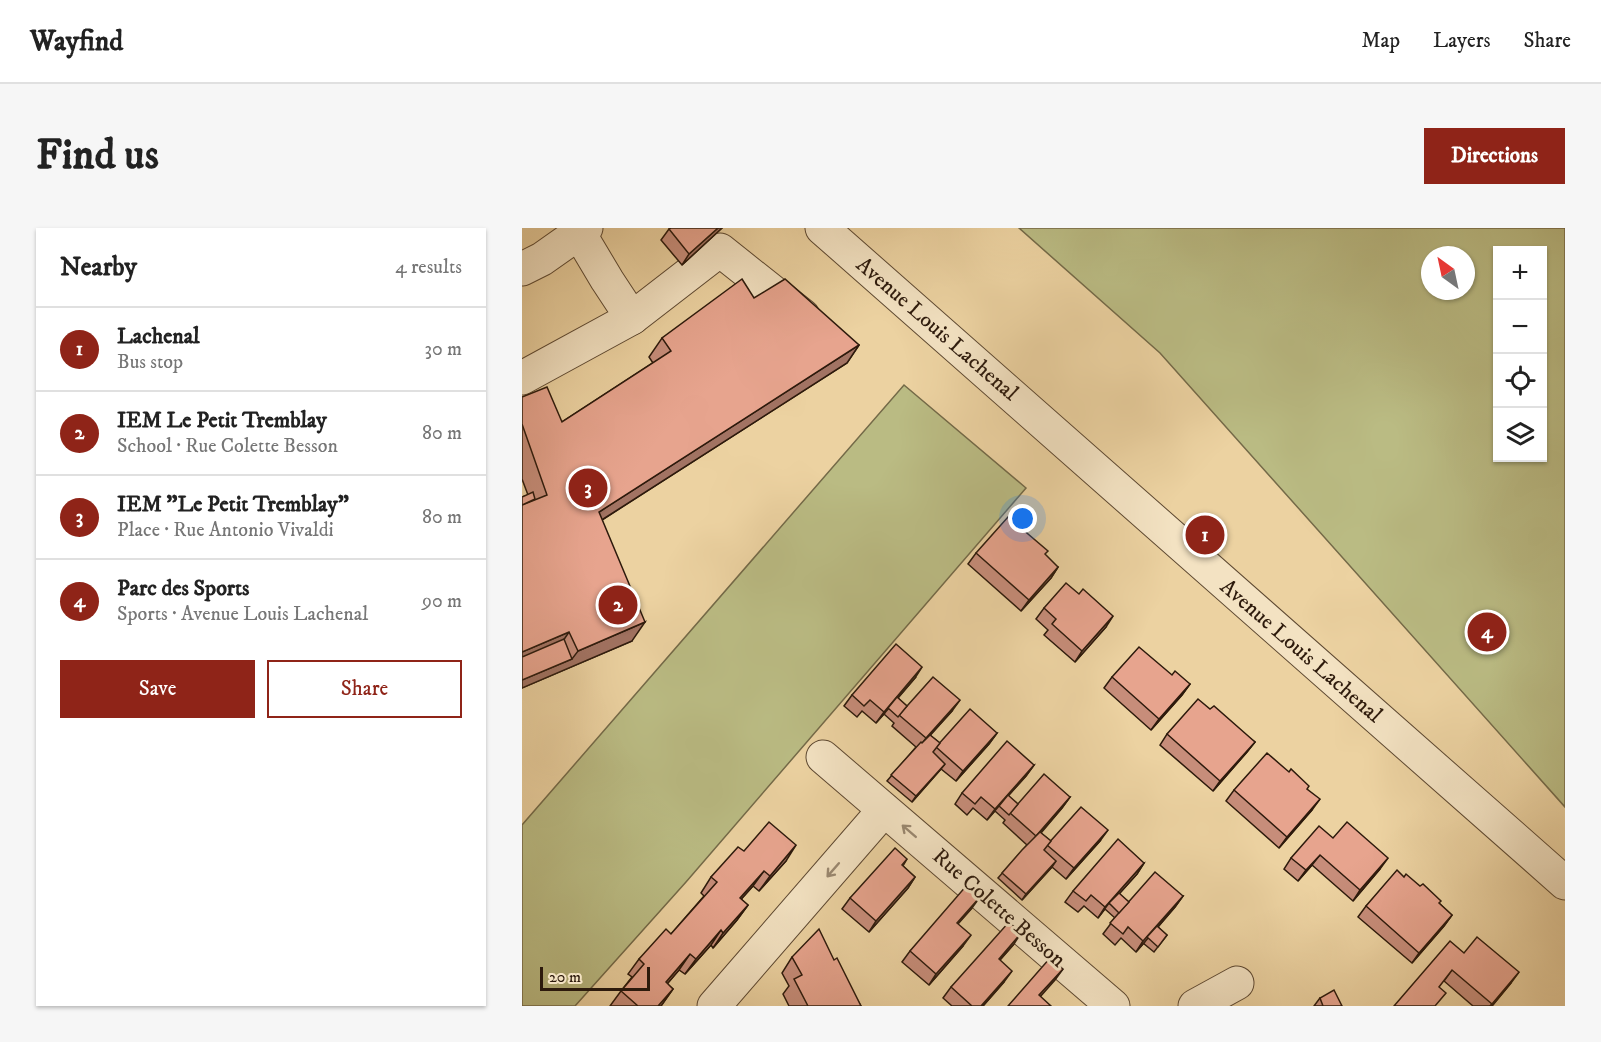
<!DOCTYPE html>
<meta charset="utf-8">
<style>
:root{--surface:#fff;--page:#f6f6f6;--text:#222;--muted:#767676;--line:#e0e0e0;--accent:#8f2418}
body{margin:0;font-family:"IM FELL DW Pica",serif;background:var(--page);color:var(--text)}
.controls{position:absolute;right:18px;top:18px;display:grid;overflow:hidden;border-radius:0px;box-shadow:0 2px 4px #0004}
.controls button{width:54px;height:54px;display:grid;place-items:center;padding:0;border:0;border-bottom:2px solid var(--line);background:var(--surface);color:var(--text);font:30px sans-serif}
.compass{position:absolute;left:899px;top:18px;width:54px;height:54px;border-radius:50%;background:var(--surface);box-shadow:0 2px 4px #0004;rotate:327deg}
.scale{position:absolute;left:18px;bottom:15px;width:110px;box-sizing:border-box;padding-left:6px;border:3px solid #2d1a0c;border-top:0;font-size:16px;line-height:21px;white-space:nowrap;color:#2d1a0c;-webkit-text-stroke:4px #f3e2c2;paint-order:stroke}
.you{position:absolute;left:501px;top:291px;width:21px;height:21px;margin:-15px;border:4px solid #fff;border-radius:50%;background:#1a73e8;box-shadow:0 0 0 9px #1a73e833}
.badge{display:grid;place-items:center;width:39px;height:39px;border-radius:50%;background:var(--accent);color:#fff;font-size:20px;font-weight:700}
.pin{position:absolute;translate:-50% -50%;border:3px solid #fff;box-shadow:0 2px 6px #0006}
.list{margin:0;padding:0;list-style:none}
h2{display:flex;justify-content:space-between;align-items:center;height:78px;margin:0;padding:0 24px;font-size:26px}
h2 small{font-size:20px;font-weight:400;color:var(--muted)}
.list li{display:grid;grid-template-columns:39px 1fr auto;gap:18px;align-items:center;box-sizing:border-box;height:84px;padding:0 24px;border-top:2px solid var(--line)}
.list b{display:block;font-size:22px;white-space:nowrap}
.list p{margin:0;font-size:20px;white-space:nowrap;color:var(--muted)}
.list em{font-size:20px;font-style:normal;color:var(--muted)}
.actions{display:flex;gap:12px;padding:18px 24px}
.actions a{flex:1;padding:14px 0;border:2px solid var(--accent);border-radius:0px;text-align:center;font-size:21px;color:var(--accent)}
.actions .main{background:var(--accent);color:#fff}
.icon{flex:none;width:33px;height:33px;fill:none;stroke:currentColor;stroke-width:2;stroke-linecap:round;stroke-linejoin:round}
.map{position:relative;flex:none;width:1043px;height:778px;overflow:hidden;border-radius:0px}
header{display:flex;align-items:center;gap:36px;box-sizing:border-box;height:84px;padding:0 30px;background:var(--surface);border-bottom:2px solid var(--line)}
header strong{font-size:28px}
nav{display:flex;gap:33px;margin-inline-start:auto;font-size:21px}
.intro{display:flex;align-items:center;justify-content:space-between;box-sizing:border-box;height:144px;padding:0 36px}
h1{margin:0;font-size:42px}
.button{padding:15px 27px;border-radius:0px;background:var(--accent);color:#fff;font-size:21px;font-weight:700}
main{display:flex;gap:36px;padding:0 36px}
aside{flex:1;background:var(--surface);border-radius:0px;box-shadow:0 2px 4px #0004}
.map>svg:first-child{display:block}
.green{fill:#babb83;stroke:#746a48;stroke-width:1.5;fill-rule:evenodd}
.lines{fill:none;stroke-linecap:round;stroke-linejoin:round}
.minor-casing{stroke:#5d4831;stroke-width:35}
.minor{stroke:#f3e2c2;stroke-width:33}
.wall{fill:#c78d7a;stroke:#2d1a0c;stroke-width:1.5}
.shaded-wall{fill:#a27363;stroke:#2d1a0c;stroke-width:1.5}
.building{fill:#e7a48e;stroke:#2d1a0c;stroke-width:1.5}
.oneway{stroke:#9a8870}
.labels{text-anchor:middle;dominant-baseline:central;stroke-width:6;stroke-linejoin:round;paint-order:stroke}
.street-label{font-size:22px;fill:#2d1a0c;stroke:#f3e2c2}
</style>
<header>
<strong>Wayfind</strong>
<nav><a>Map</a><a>Layers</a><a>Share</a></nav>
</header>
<div class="intro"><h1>Find us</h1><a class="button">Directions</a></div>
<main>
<aside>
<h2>Nearby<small>4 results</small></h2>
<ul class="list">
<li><span class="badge">1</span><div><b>Lachenal</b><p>Bus stop</p></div><em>30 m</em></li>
<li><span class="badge">2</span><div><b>IEM Le Petit Tremblay</b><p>School · Rue Colette Besson</p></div><em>80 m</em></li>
<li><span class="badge">3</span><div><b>IEM &quot;Le Petit Tremblay&quot;</b><p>Place · Rue Antonio Vivaldi</p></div><em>80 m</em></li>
<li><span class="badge">4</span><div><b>Parc des Sports</b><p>Sports · Avenue Louis Lachenal</p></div><em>90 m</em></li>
</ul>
<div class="actions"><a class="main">Save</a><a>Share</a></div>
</aside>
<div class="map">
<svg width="1043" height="778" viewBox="0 0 1043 778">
<rect width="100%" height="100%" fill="#ecd2a1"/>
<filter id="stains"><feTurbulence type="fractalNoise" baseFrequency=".00333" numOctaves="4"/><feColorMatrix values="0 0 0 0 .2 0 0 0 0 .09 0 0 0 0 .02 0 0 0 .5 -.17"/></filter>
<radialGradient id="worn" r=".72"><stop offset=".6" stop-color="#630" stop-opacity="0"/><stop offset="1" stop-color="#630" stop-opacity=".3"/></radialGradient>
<g class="green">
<path d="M497,0H1043V579L638,125ZM975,22H1020V230H975ZM908,27H944V63H908Z"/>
<polygon points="382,157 504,260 164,654 53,778 0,778 0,597"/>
</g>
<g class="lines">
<defs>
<g id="minor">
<polyline points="300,0 1043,655"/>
<polyline points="0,41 20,31 64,0"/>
<polyline points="110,90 198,22 281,88"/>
<polyline points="0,150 110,90 85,52 57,5"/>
<polyline points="301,529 591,778"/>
<polyline points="192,778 362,582"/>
<polyline points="673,778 715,755"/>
</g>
</defs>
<use href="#minor" class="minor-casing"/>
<use href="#minor" class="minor"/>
</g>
<g class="wall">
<polygon points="200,0 160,37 139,12 147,1"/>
<polygon points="232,70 337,117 325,135 80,292 110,413 0,460 0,269 6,267 0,251 0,169 40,194 131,135 127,129 140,110"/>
<polygon points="454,325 536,339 529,350 499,383 446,336"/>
<polygon points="522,380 584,399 553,434 522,407 526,402 514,391"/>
<polygon points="650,447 668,456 660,467 629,502 582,460 590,449"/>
<polygon points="393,450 376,470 385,478 430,483 408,507 418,515 475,505 467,516 434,553 419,541 390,574 365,553 394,519 370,498 372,495 362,486 363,485 354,495 340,483 335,489 322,478 330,467"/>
<polygon points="688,481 733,514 725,524 691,563 638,517 645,506"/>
<polygon points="512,537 504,548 486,568 496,576 548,569 540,580 519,605 529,613 578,613 544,651 530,639 500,672 476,650 505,617 481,595 483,592 473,583 465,592 451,580 445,587 433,576 440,565"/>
<polygon points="712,562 790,582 757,620 704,573"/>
<polygon points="811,610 858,641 831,673 790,637 776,653 762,641 769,630"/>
<polygon points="222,623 264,633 237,663 231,658 219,671 226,677 215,692 191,720 189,717 163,746 157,742 145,756 151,761 139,778 88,778 99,763 110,749 106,746 117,731 149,706 182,668 179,665 189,649"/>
<polygon points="385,631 381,638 393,649 386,660 347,704 320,681 328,670"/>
<polygon points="622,635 615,646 597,666 607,674 661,668 653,679 636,699 645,707 632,724 621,715 622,715 614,724 599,710 593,717 581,706 593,690 583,681 576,690 562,678 556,684 543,674 551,663"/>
<polygon points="882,649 918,676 930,687 922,698 890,735 836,689 844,678"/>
<polygon points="450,680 436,696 441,718 407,757 380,734 388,723"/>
<polygon points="492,716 478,732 482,754 461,778 430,778 421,770 429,759"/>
<polygon points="942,725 989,755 970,778 951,778 922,753"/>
<polygon points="270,729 312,732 339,778 267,778 261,766 267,758 260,745"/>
<polygon points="798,770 820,778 792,778"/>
</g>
<g class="shaded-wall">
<polygon points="196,0 200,0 160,37 167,26"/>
<polygon points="337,117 325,135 64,302 77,284"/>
<polygon points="536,339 529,350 499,383 507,372"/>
<polygon points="591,388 584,399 553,434 560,423"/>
<polygon points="123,394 110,413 0,460 0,452 50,431 56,423"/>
<polygon points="47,404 35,422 0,437 0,424"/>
<polygon points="400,439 393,450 354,495 362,484"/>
<polygon points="668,456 660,467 629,502 637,491"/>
<polygon points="438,472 430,483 396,521 404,510"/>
<polygon points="475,505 467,516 434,553 441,543"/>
<polygon points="733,514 725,524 691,563 698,553"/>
<polygon points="423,536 419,541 390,574 394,568"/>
<polygon points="512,537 504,548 477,578 465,592 473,581"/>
<polygon points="548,569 540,580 507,618 514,608"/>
<polygon points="798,571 790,582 757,620 765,609"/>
<polygon points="586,602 578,613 544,651 552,640"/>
<polygon points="274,617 264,633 237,663 248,648"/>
<polygon points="798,627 790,637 776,653 784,642"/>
<polygon points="866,630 858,641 831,673 838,662"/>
<polygon points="534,633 530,639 500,672 504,666"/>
<polygon points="622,635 615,646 588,676 587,675 576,690 583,679"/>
<polygon points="242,643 231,658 207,685 218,670"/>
<polygon points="393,649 386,660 347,704 354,693"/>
<polygon points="661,668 653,679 614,724 621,713"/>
<polygon points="458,669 450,680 427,705 435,695"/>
<polygon points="226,677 215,692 191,720 201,705"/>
<polygon points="930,687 922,698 890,735 897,725"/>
<polygon points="199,702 189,717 163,746 174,731"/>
<polygon points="499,705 492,716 469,742 477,731"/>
<polygon points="449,707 441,718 407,757 414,746"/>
<polygon points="168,726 157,742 133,770 144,754"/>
<polygon points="541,741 533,752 510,778 517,767"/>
<polygon points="490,743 482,754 461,778 459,778"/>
<polygon points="997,744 989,755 970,778 968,778"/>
<polygon points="151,761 139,778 136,778"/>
</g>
<g class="building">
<polygon points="149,0 196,0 167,26 147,1"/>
<polygon points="220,51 232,70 263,51 337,117 77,284 123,394 56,423 47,404 0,424 0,277 25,267 0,196 0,169 25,159 40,194 149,123 140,110"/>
<polygon points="11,264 13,271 0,277 0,269"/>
<polygon points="486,289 526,323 523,326 536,339 507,372 454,325"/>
<polygon points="544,355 557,366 561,361 591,388 560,423 530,396 534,391 522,380"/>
<polygon points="42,411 50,431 0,452 0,429"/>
<polygon points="374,416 400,439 362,484 348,472 342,478 330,467"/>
<polygon points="617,419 650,447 653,443 668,456 637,491 590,449"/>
<polygon points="411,449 438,472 404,510 377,487"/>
<polygon points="375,469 385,478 376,489 366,480"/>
<polygon points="676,471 688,481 692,478 733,514 698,553 645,506"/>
<polygon points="448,481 475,505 441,543 414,519"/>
<polygon points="408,507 418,515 411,524 423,536 394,568 369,547 399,514 400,515"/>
<polygon points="485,513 512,537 473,581 459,569 453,576 440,565"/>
<polygon points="745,525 767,544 769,541 787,558 785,561 798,571 765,609 712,562"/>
<polygon points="522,546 548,569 514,608 488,585"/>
<polygon points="486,567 496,576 487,587 477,578"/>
<polygon points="559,579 586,602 552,640 525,617"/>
<polygon points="247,594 274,617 248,648 242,643 218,670 226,677 201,705 199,702 174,731 168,726 144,754 151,761 136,778 116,778 99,763 122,736 117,731 144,701 149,706 195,654 189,649 216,619 222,623"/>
<polygon points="825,594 866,630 838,662 798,627 784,642 769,630 797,598 811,610"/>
<polygon points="518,604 529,613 522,622 534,633 504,666 480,645 500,622"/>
<polygon points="596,611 622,635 583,679 569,667 564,673 551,663"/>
<polygon points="373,620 385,631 380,637 393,649 354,693 328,670"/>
<polygon points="875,642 882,649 884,646 898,658 901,656 919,673 917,675 930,687 897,725 844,678"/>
<polygon points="633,644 661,668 621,713 606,699 601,706 588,695"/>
<polygon points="445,657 458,669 435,695 449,707 414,746 388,723"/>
<polygon points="597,665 607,674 597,685 587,675"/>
<polygon points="487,694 499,705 477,731 490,743 459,778 450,778 429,759"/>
<polygon points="635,698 645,707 636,719 625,709"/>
<polygon points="297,701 312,732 315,730 339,778 286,778 272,751 280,747 270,729"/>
<polygon points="955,709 997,744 970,776 930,742 917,759 924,765 913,778 872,778 928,713 942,725"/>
<polygon points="528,730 541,741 517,767 529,778 486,778"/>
<polygon points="812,762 820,778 801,778 798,770"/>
</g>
<defs><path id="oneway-shaft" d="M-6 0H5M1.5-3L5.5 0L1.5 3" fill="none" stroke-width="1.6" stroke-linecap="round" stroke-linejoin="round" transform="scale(1.5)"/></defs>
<g class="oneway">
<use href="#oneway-shaft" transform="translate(387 603) rotate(-139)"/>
<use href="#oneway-shaft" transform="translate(311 642) rotate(131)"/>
</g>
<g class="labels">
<g class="street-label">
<text transform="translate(415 101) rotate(41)">Avenue Louis Lachenal</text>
<text transform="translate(779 423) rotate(41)">Avenue Louis Lachenal</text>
<text transform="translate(477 680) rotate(41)">Rue Colette Besson</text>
</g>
</g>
<rect width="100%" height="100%" filter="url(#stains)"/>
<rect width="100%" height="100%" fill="url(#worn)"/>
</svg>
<div class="controls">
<button>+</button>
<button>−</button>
<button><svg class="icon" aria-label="locate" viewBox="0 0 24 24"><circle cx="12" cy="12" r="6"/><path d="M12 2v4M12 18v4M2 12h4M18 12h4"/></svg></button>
<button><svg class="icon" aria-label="layers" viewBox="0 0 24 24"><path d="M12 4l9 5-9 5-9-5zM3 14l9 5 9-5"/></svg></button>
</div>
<svg class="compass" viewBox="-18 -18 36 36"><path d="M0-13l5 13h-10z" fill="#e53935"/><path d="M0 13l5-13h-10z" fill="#767676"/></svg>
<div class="scale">20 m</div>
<div class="you"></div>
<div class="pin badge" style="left:683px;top:307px">1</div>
<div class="pin badge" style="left:96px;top:377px">2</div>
<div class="pin badge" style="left:66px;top:260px">3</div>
<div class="pin badge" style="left:965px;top:404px">4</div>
</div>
</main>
